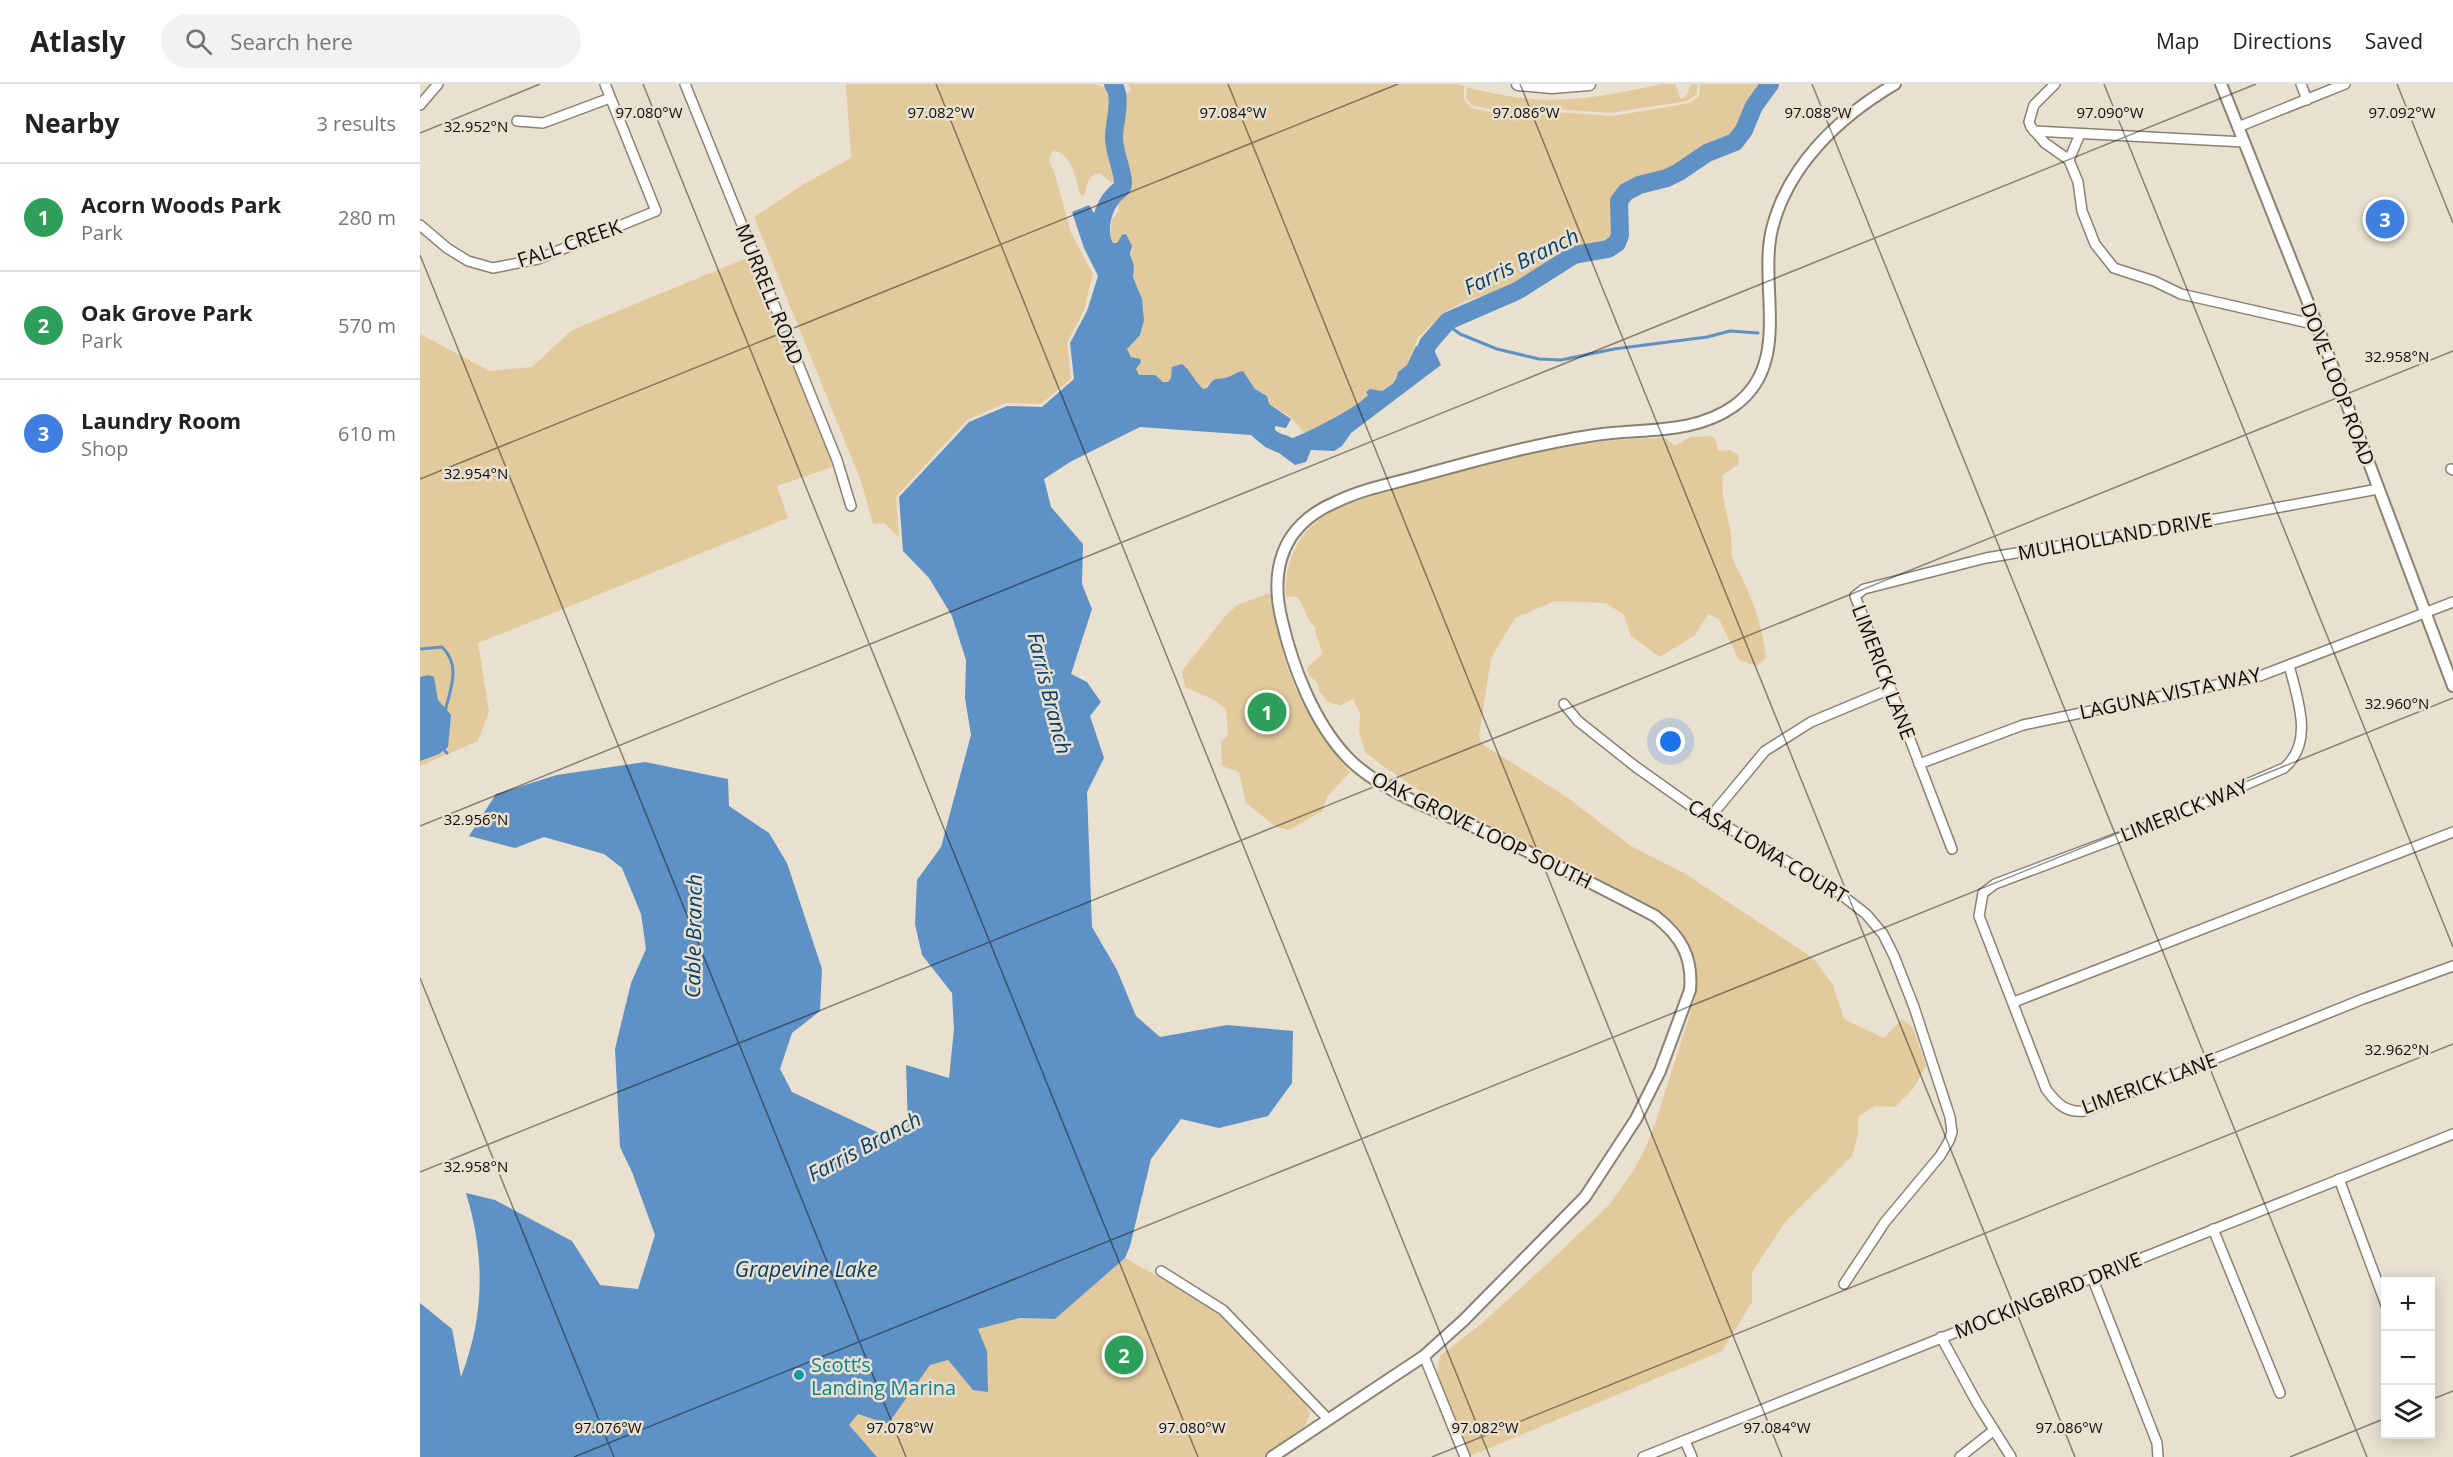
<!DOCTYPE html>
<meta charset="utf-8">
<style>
:root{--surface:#fff;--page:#f2f2f2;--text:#222;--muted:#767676;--line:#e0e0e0;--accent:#b45309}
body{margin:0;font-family:"Open Sans",sans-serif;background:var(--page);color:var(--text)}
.controls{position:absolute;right:18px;bottom:18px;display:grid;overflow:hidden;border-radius:0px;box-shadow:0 3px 15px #0003}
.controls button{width:54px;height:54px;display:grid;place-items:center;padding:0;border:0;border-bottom:2px solid var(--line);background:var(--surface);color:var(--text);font:30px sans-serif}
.you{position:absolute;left:1251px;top:658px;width:21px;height:21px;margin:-15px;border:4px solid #fff;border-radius:50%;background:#1a73e8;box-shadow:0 0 0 9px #1a73e833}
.badge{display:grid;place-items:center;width:39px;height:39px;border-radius:50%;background:var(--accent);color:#fff;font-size:20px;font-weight:700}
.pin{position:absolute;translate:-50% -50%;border:3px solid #fff;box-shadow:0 2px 6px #0006}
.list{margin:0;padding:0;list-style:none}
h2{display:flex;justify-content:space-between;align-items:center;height:78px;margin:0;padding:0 24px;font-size:26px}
h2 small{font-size:20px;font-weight:400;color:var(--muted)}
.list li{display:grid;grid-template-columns:39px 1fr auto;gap:18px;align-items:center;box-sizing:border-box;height:108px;padding:0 24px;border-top:2px solid var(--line)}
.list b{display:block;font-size:22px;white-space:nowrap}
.list p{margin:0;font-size:20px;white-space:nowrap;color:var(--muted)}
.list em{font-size:20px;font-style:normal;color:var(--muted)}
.icon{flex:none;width:33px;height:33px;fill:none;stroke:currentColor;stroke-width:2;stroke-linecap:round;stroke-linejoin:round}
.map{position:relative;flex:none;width:2033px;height:1373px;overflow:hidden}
header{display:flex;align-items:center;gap:36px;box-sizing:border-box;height:84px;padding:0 30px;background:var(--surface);border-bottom:2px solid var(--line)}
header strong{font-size:28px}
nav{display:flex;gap:33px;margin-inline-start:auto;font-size:21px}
.search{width:420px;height:54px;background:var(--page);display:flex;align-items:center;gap:15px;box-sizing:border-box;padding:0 21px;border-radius:33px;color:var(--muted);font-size:22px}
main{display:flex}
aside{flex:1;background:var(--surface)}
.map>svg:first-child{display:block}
.green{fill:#e2ca9d}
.water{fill:#5e91c5}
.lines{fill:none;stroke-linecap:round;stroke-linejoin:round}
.stream{stroke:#5e91c5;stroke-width:3}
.river{stroke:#5e91c5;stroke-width:18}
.minor-casing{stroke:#898273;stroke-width:12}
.tertiary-casing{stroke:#898273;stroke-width:14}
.secondary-casing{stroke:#898273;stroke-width:15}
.minor{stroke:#fff;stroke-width:9}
.tertiary{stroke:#fff;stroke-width:10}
.secondary{stroke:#fff;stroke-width:12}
.ticks{fill:none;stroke:#0e0c07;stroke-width:1.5;stroke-opacity:0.45}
.culture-dot{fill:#0f9aa8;stroke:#e9e0d0;stroke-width:2}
.labels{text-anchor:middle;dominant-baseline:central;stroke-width:5;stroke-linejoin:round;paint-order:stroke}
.street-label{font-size:20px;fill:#0e0c07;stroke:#e9e0d0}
.culture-label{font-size:20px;fill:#0d838f;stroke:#e9e0d0;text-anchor:start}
.water-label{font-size:21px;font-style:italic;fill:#003f6e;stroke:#e9e0d0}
.ticks-label{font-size:15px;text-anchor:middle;fill:#0e0c07;stroke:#e9e0d0;stroke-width:5;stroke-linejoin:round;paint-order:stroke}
</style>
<header>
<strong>Atlasly</strong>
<div class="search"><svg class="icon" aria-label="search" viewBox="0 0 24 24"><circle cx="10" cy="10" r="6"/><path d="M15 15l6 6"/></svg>Search here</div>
<nav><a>Map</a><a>Directions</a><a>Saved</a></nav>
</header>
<main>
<aside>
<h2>Nearby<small>3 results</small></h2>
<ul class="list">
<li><span class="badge" style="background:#2e9e5b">1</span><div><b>Acorn Woods Park</b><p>Park</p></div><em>280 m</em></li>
<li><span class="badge" style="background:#2e9e5b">2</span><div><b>Oak Grove Park</b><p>Park</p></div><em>570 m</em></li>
<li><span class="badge" style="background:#3f7fe0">3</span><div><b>Laundry Room</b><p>Shop</p></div><em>610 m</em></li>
</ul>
</aside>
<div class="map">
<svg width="2033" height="1373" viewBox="0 0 2033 1373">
<rect width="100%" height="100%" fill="#e9e0d0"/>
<g class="green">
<path d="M426,0H674L689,5L691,11L687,54L696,98H690L680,89C667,91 667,101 664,112L660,110C656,95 652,68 633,67C627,74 629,79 634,87L651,149L673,190L664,226L647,259L651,295L621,320L586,319L547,336L476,413L479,453L464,439L453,440L441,397L334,133L384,100L431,74Z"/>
<path d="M708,0H1038L1044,2V15L1051,24L1099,34L1114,33L1134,28L1193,32L1270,19L1279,12L1280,0H1346L1343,7L1330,21L1323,39L1311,55L1287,64L1254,85L1219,94L1196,110L1193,118L1191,155L1186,160L1162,162L1145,169L1132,180L1091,202L1043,218L1023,229L998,254L987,281L978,288C977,298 970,301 962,307L950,305L946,315L900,342L885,349L868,331L849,321L843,309L835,305L823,287C816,288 814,291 808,293C794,297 796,291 786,304L782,305L771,293L766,282C760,286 753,295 747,298C745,299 726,291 719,291L716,288L717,275L711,273L707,265C712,254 721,242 723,230C725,222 720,215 717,208C714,200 710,168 712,162L699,155L697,159H693L690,153L692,135L699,127L698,119C705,114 704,106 711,101L710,88L706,83L703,70L701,17L711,5Z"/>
<path d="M1242,0H1255L1261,15L1267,11L1271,0H1277V10L1267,17L1191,29L1135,25L1115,30L1095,31L1052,21L1046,13L1047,3C1124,24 1166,16 1242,0Z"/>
<polygon points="334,171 410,371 412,383 357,402 368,434 58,559 69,628 58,657 0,682 0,250 70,287 112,283 152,246"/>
<path d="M1291,352L1296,356L1298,367L1310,366L1318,371L1319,380L1303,391C1300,413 1308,430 1311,451C1312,459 1310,470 1314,478C1332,514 1341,533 1346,574L1337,582L1319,576L1299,535L1288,530L1275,551L1240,573L1211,552L1204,531L1186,519L1135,517L1095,534L1071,574L1059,652L1062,660L1148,714L1211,762L1264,789L1393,874L1413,901L1424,935L1464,954L1482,935L1493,944L1506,982L1493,1005L1475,1023L1455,1022L1438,1033V1051L1432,1072L1366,1137L1332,1188V1218L1302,1267L1050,1372L1017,1290L1020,1272L1061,1240L1126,1181L1189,1121L1213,1087L1225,1065L1236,1037L1275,914L1277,887L1274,873L1259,845L1251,836L1229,821L1101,757L1020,720L966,684L945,668L939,648L940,629L933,615L920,622L907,617L900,608L897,598L889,592L887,584L902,570C901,559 895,553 895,543C885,534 886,523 877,513L866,512C865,483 873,459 895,439C921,415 963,409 996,399C1079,376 1158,354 1245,354L1255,362L1270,353Z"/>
<path d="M850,509C855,531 859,555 865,577C878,618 902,655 930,688L907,713L902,727L869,746L856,743L826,719L819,688L802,682L801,658L808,651L806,625L792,615L765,603L762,587L806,531L819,520Z"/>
<polygon points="705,1174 782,1217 806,1235 884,1315 890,1330 885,1342 844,1373 457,1373 429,1341 438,1330 468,1340 510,1281 528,1276 553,1306 567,1267 558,1245 600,1234 635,1235"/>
</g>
<g class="water">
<path d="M669,121L693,159H697L702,151L706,150L712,162L710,170L714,182L713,193L722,215L724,236L720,251L707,265L711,273L720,275L721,278L716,285L719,291H735L743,298H748L751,294L752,283L762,280C768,283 775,298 783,305L787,304C796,291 794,297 808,293C814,291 816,288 823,287L835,305L847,312L849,320L871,335L866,344L855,342V346C860,351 866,350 872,354C884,351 941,321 948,311L946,308L950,305L962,307C970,302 977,298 978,288L987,281L996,262L1013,264L1021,281L931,349L922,362L914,367L891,366L886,378L875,381L859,369L845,363L831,351L720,343L650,378L624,395L631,423L663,460L662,500L672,525L651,590L667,598L681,618L670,632L684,674L667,708L672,843L697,886L716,932L740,953L807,941L873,947L872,999L848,1032L799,1044L761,1035L731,1075L710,1162L705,1174L635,1235L600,1234L558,1245L567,1267L568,1308L553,1306L528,1276L510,1281L468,1340L438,1330L429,1341L457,1373H0V1219L32,1245L41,1293C65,1231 65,1172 46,1109L75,1116L152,1157L180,1201L218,1205L235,1151L212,1088L200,1063L195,965L211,899L226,865L221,830L202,784L184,770L124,753L95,764L49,752L76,710L137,691L225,678L308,695L309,722L349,749L367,779L402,885L400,927L372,949L360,985L372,1008L472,1055L488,1042L486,981L529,994L534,945L532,909L502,871L495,840L497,796L521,763L551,651L545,614L546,576L532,532L509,494L483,467L479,413L549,338L587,322L622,323L654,295L650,259L667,227L678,192L664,164L652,128Z"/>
<polygon points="9,591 14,593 18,616 31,631 28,663 19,670 0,677 0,593"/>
</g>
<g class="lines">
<g class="stream">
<polyline points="1025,239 1040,250 1077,265 1119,275 1141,276 1194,265 1287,253 1310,247 1338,249"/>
<path d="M0,565L22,563C41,581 31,604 25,627"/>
<polyline points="21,663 27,669"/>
</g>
<g class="river">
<path d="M684,162C677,146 682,123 695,110C698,107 703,105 703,100C704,89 694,69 694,54C694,37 703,14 693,0"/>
<polyline points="998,284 1008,260 1028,237 1097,207 1154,171 1188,165 1197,159 1200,151 1199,117 1206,108 1219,101 1247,94 1259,88 1287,69 1315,58 1324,46 1334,22 1350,0"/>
</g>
<defs>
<g id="minor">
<polyline points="265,0 417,376 431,422"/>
<polyline points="1635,0 1614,21 1609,38 1611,43 1625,59 1649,76 1658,98 1662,127 1675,160 1694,184 1734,197 1761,210 1897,241"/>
<polyline points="1881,0 1887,16"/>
<polyline points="0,21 18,0"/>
<polyline points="97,37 123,39 190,14"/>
<polyline points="1818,43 1925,0"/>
<polyline points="1614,47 1824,58"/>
<polyline points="1649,76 1660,50"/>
<polyline points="0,141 27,164 48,177 73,184 118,175 236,127 185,0"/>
<polyline points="2031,385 2033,386"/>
<path d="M1869,581C1877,614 1895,658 1864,684L1737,739L1575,800L1563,809L1559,832L1626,1005C1637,1020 1646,1029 1665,1027L1943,915L2033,882"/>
<polyline points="1144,620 1158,637 1216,683 1271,722 1414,805 1446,830 1463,850 1474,872 1494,923 1530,1033 1532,1048 1529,1057 1520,1072 1465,1138 1424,1200"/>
<polyline points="1499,680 1603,641 1840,592 2033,518"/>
<polyline points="1291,732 1345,667 1391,638 1470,605"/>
<polyline points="1532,765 1435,512 1444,505 1566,474 1753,443 1958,405"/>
<polyline points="1594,918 2033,748"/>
<polyline points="1919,1095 1966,1221"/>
<polyline points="1793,1145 1860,1309"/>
<polyline points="741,1187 803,1226 908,1335"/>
<polyline points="1672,1193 1737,1359 1738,1373"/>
<polyline points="1521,1253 1557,1319 1591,1373"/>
<polyline points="1004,1272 1045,1373"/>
<polyline points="1265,1357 1272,1373"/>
<polyline points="1223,1373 2033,1050"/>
<polyline points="1540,1373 1573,1347"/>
</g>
<g id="tertiary">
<polyline points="1801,0 1897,241 2033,602"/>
<path d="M852,1373L1004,1272L1044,1236L1165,1113L1216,1035L1240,987L1270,906C1273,873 1261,852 1235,832C1186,806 1136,781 1086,757C1038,734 964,712 927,673C894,638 873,584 862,537C855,509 855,478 871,453C882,437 899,425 916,418C942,405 971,400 999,392C1057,376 1115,360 1175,351C1223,344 1273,351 1314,322C1373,280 1338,203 1352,145C1368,81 1419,33 1475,0"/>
</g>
<polyline id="secondary" points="1098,0 1132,3 1169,0"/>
</defs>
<use href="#minor" class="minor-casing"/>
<use href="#tertiary" class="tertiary-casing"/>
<use href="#secondary" class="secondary-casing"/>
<use href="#minor" class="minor"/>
<use href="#tertiary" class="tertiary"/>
<use href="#secondary" class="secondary"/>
</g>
<path class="ticks" d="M223,0L778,1373M516,0L1070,1373M808,0L1362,1373M1100,0L1655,1373M1392,0L1947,1373M1684,0L2033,863M1977,0L2033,139M0,49L120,0M0,171L486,1373M0,395L978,0M0,742L1836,0M0,894L194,1373M0,1088L2033,267M2010,1316L2033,1307M154,1373L2033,614M1012,1373L2033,960M1870,1373L1966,1334"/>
<circle class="culture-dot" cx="379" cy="1291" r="6"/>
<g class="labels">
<g class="street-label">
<text transform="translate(149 159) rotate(-19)">FALL CREEK</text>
<text transform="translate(350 210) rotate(68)">MURRELL ROAD</text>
<text transform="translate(1918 300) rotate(69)">DOVE LOOP ROAD</text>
<text transform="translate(1695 452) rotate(-10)">MULHOLLAND DRIVE</text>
<text transform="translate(1464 588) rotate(69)">LIMERICK LANE</text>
<text transform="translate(1750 609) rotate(-12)">LAGUNA VISTA WAY</text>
<text transform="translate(1764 726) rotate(-22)">LIMERICK WAY</text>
<text transform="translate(1062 746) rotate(26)">OAK GROVE LOOP SOUTH</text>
<text transform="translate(1348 767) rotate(31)">CASA LOMA COURT</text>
<text transform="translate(1729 999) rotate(-20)">LIMERICK LANE</text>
<text transform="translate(1628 1211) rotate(-22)">MOCKINGBIRD DRIVE</text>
</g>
<g class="culture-label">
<text x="391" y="1280">Scott’s<tspan x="391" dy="23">Landing Marina</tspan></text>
</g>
<g class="water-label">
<text transform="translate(1101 177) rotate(-26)">Farris Branch</text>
<text transform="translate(630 609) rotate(76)">Farris Branch</text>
<text transform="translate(273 852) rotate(-89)">Cable Branch</text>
<text transform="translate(444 1062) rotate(-28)">Farris Branch</text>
<text x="386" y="1185">Grapevine Lake</text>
</g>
</g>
<g class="ticks-label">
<text x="229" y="34">97.080°W</text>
<text x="521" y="34">97.082°W</text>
<text x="813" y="34">97.084°W</text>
<text x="1106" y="34">97.086°W</text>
<text x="1398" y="34">97.088°W</text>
<text x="1690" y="34">97.090°W</text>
<text x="1982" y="34">97.092°W</text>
<text x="56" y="48">32.952°N</text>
<text x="1977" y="278">32.958°N</text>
<text x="56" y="395">32.954°N</text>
<text x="1977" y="625">32.960°N</text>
<text x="56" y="741">32.956°N</text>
<text x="1977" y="971">32.962°N</text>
<text x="56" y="1088">32.958°N</text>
<text x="188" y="1349">97.076°W</text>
<text x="480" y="1349">97.078°W</text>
<text x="772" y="1349">97.080°W</text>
<text x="1065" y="1349">97.082°W</text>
<text x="1357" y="1349">97.084°W</text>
<text x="1649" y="1349">97.086°W</text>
</g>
</svg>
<div class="controls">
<button>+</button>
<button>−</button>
<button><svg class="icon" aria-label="layers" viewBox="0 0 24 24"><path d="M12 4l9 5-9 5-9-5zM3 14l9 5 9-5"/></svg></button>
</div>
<div class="you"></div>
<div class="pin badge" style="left:847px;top:628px;background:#2e9e5b">1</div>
<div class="pin badge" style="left:704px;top:1271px;background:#2e9e5b">2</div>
<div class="pin badge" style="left:1965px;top:135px;background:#3f7fe0">3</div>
</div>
</main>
